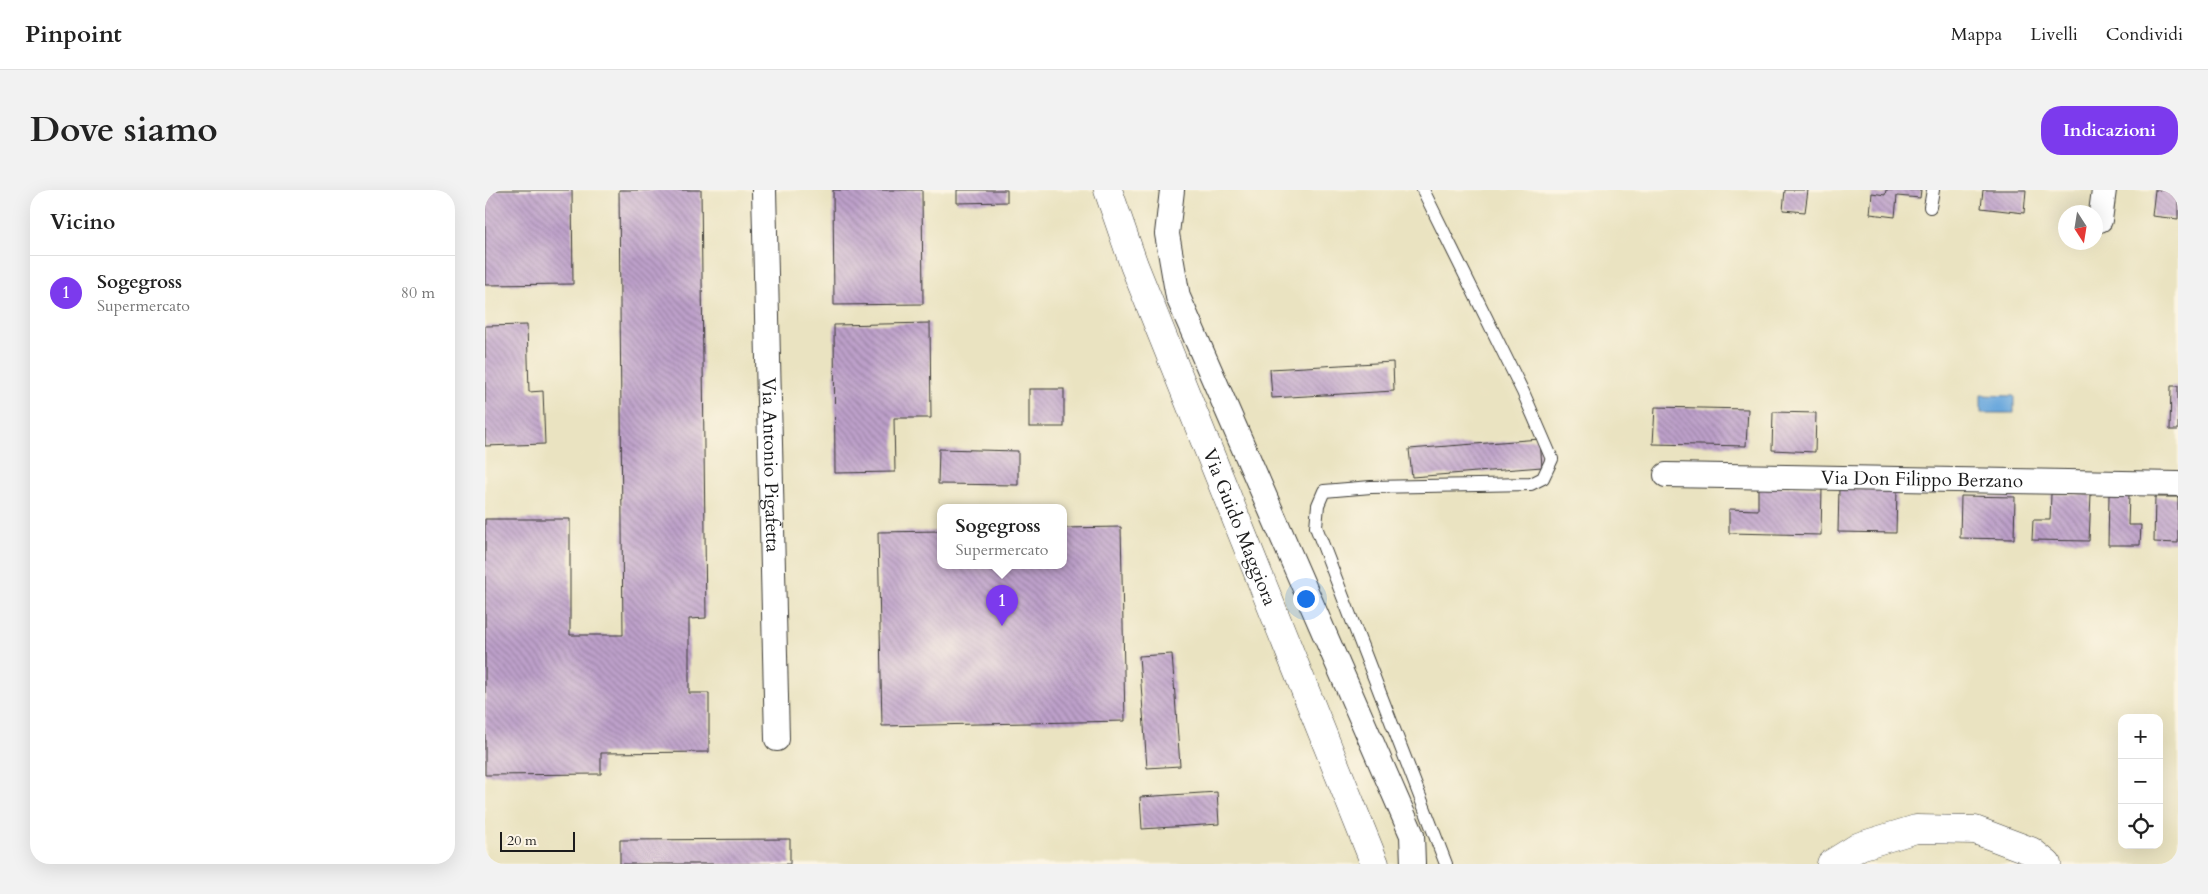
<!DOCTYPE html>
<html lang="it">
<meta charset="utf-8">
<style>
:root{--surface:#fff;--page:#f2f2f2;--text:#222;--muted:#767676;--line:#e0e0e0;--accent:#7c3aed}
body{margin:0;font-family:Cardo,serif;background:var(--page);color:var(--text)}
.controls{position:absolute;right:15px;bottom:15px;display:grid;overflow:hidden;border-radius:10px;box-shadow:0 5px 20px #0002}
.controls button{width:45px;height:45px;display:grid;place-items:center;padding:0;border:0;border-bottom:1px solid var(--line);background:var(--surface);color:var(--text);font:25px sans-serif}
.compass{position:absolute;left:1573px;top:15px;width:45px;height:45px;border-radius:50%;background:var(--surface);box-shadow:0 5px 20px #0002;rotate:168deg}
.scale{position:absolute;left:15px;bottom:12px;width:75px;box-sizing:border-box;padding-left:5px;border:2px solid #1c1c1c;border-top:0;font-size:14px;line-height:18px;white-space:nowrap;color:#1c1c1c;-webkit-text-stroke:4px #fcf5e5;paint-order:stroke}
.you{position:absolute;left:820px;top:408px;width:18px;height:18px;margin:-12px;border:4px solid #fff;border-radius:50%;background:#1a73e8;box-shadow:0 0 0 8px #1a73e833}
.badge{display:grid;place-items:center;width:32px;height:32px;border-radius:50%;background:var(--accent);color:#fff;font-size:16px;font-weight:700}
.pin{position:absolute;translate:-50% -41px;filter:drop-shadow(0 1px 2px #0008)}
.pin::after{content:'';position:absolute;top:26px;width:18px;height:15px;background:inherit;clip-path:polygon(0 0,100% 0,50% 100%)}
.popup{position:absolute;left:452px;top:314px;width:130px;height:65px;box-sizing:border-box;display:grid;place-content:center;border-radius:10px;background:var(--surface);filter:drop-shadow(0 1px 4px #0005);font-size:16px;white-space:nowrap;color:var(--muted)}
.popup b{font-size:19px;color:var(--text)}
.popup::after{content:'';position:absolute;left:50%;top:100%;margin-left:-10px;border:10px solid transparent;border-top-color:var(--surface)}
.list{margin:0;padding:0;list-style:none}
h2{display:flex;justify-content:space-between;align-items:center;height:65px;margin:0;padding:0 20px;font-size:21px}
h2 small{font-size:16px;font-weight:400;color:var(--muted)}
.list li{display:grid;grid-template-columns:32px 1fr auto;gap:15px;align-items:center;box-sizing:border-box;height:75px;padding:0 20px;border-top:1px solid var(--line)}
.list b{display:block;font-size:19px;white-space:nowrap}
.list p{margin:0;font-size:16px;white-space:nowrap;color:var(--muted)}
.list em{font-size:16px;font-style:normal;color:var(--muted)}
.icon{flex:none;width:28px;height:28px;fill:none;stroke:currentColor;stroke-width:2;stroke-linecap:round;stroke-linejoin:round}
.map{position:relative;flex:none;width:1693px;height:674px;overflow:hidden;border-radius:20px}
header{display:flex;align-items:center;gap:30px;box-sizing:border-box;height:70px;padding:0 25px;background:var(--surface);border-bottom:1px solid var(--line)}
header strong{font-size:24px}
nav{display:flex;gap:28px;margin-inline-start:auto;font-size:18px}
.intro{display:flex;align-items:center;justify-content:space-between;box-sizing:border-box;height:120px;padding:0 30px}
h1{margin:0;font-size:35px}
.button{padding:12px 22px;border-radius:20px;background:var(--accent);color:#fff;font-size:18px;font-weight:700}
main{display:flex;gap:30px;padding:0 30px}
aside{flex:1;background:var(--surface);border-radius:20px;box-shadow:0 5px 20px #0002}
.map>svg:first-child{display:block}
.water{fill:#6ca9dd;stroke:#44627c}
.building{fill:url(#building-back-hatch)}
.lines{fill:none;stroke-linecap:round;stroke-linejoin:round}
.service-casing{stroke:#3b3a35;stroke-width:14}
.minor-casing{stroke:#3b3a35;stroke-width:26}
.tertiary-casing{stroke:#3b3a35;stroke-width:29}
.service{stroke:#fff;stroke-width:12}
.minor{stroke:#fff;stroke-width:24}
.tertiary{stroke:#fff;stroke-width:28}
.labels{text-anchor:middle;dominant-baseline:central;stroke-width:5;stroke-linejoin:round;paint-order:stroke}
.street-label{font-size:19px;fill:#1c1c1c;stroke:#fcf5e5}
</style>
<header>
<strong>Pinpoint</strong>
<nav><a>Mappa</a><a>Livelli</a><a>Condividi</a></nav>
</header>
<div class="intro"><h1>Dove siamo</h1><a class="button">Indicazioni</a></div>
<main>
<aside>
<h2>Vicino<small></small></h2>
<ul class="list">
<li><span class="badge">1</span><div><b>Sogegross</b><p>Supermercato</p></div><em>80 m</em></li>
</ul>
</aside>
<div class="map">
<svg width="1693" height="674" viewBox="0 0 1693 674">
<defs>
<pattern id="building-back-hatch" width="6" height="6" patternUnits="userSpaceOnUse" patternTransform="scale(1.25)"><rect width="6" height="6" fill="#bda0ca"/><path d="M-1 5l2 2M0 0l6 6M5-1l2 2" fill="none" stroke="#9982a3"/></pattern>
</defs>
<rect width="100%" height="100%" fill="#fcf5e5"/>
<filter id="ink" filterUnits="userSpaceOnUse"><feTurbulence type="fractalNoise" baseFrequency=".02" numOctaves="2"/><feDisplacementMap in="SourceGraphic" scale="10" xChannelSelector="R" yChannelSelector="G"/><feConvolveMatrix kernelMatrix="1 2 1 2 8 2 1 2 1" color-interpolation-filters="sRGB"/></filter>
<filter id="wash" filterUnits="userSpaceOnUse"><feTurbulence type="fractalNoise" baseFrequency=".0096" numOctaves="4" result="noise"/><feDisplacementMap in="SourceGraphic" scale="20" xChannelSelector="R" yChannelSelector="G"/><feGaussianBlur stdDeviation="1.12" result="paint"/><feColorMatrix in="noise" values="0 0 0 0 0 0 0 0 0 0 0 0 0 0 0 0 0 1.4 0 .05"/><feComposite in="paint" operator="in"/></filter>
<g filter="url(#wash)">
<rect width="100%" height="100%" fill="#eae3c1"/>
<polygon class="water" points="1496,205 1529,206 1529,223 1496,223"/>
<g id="blocks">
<g class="building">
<polygon points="0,0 87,0 88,94 0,95"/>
<polygon points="134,0 216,0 221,428 204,429 204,503 224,503 224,562 116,563 116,584 0,585 0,329 85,329 85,445 138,445"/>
<polygon points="348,0 437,0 438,114 349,115"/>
<polygon points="472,0 522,0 522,12 472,13"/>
<polygon points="1300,0 1323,0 1320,22 1298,20"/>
<polygon points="1401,0 1436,0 1435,8 1412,6 1410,27 1385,24 1387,3 1400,5"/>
<polygon points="1498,0 1541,0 1539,23 1496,18"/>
<polygon points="1670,0 1693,0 1693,29 1667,26"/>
<polygon points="445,133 446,228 409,228 410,282 350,283 349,135"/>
<polygon points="42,135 44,202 58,201 60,254 0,256 0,136"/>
<polygon points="908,172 909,201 787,208 785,179"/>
<polygon points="1686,196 1693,196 1693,240 1685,240"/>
<rect x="544" y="199" width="35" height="38"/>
<polygon points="1170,217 1263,219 1261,256 1168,254"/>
<polygon points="1288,222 1331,223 1330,262 1287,260"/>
<polygon points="1055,249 1057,277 927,287 924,259"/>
<polygon points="454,259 533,261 533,295 453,294"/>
<polygon points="1273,296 1337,298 1336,345 1244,343 1244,319 1273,320"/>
<polygon points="1354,298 1412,299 1411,343 1353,342"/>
<polygon points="1566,304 1606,305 1604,351 1547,350 1548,330 1565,330"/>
<polygon points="1624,305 1644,305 1643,335 1656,335 1655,355 1623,355"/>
<polygon points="1476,306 1530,307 1529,349 1475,348"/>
<polygon points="1670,307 1693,307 1693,353 1669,352"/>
<polygon points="636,337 640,531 397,536 393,342 456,341 456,375 578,375 578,338"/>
<polygon points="687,464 695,576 662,578 654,466"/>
<polygon points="732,602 734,634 657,639 655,607"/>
<polygon points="305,649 305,674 135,674 135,650"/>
</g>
</g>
</g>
<g filter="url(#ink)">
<use href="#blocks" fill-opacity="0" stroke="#3b3a35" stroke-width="1"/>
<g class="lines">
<defs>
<g id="service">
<polyline points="938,0 1038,202 1067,269 1058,288 1046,294 886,297 839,301 833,315 831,337 961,674"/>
<polyline points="1445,17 1448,0"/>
</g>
<g id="minor">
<path id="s1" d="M279,0L292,549"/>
<polyline points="687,0 682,44 693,107 927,645 928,674"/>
<polyline points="1615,30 1619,0"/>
<path id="s2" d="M1181,285L1693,294"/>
</g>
<g id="tertiary">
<path id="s3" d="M623,0L649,75L890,674"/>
<polyline points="1346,674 1375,656 1431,639 1490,640 1546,661 1562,674"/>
</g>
</defs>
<use href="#service" class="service-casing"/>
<use href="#minor" class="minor-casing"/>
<use href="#tertiary" class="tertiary-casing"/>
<use href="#service" class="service"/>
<use href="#minor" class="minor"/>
<use href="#tertiary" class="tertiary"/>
</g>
</g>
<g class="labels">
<g class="street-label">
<text stroke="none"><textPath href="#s1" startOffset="275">Via Antonio Pigafetta</textPath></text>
<text stroke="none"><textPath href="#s2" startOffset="256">Via Don Filippo Berzano</textPath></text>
<text stroke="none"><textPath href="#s3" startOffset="362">Via Guido Maggiora</textPath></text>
</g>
</g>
</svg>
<div class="controls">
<button>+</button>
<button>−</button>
<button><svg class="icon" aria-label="locate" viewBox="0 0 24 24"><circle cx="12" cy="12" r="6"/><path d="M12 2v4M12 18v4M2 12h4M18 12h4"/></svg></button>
</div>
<svg class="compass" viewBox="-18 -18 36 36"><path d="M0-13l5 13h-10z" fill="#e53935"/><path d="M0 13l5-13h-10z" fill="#767676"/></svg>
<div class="scale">20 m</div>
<div class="you"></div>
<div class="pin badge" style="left:517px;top:436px">1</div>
<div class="popup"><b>Sogegross</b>Supermercato</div>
</div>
</main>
